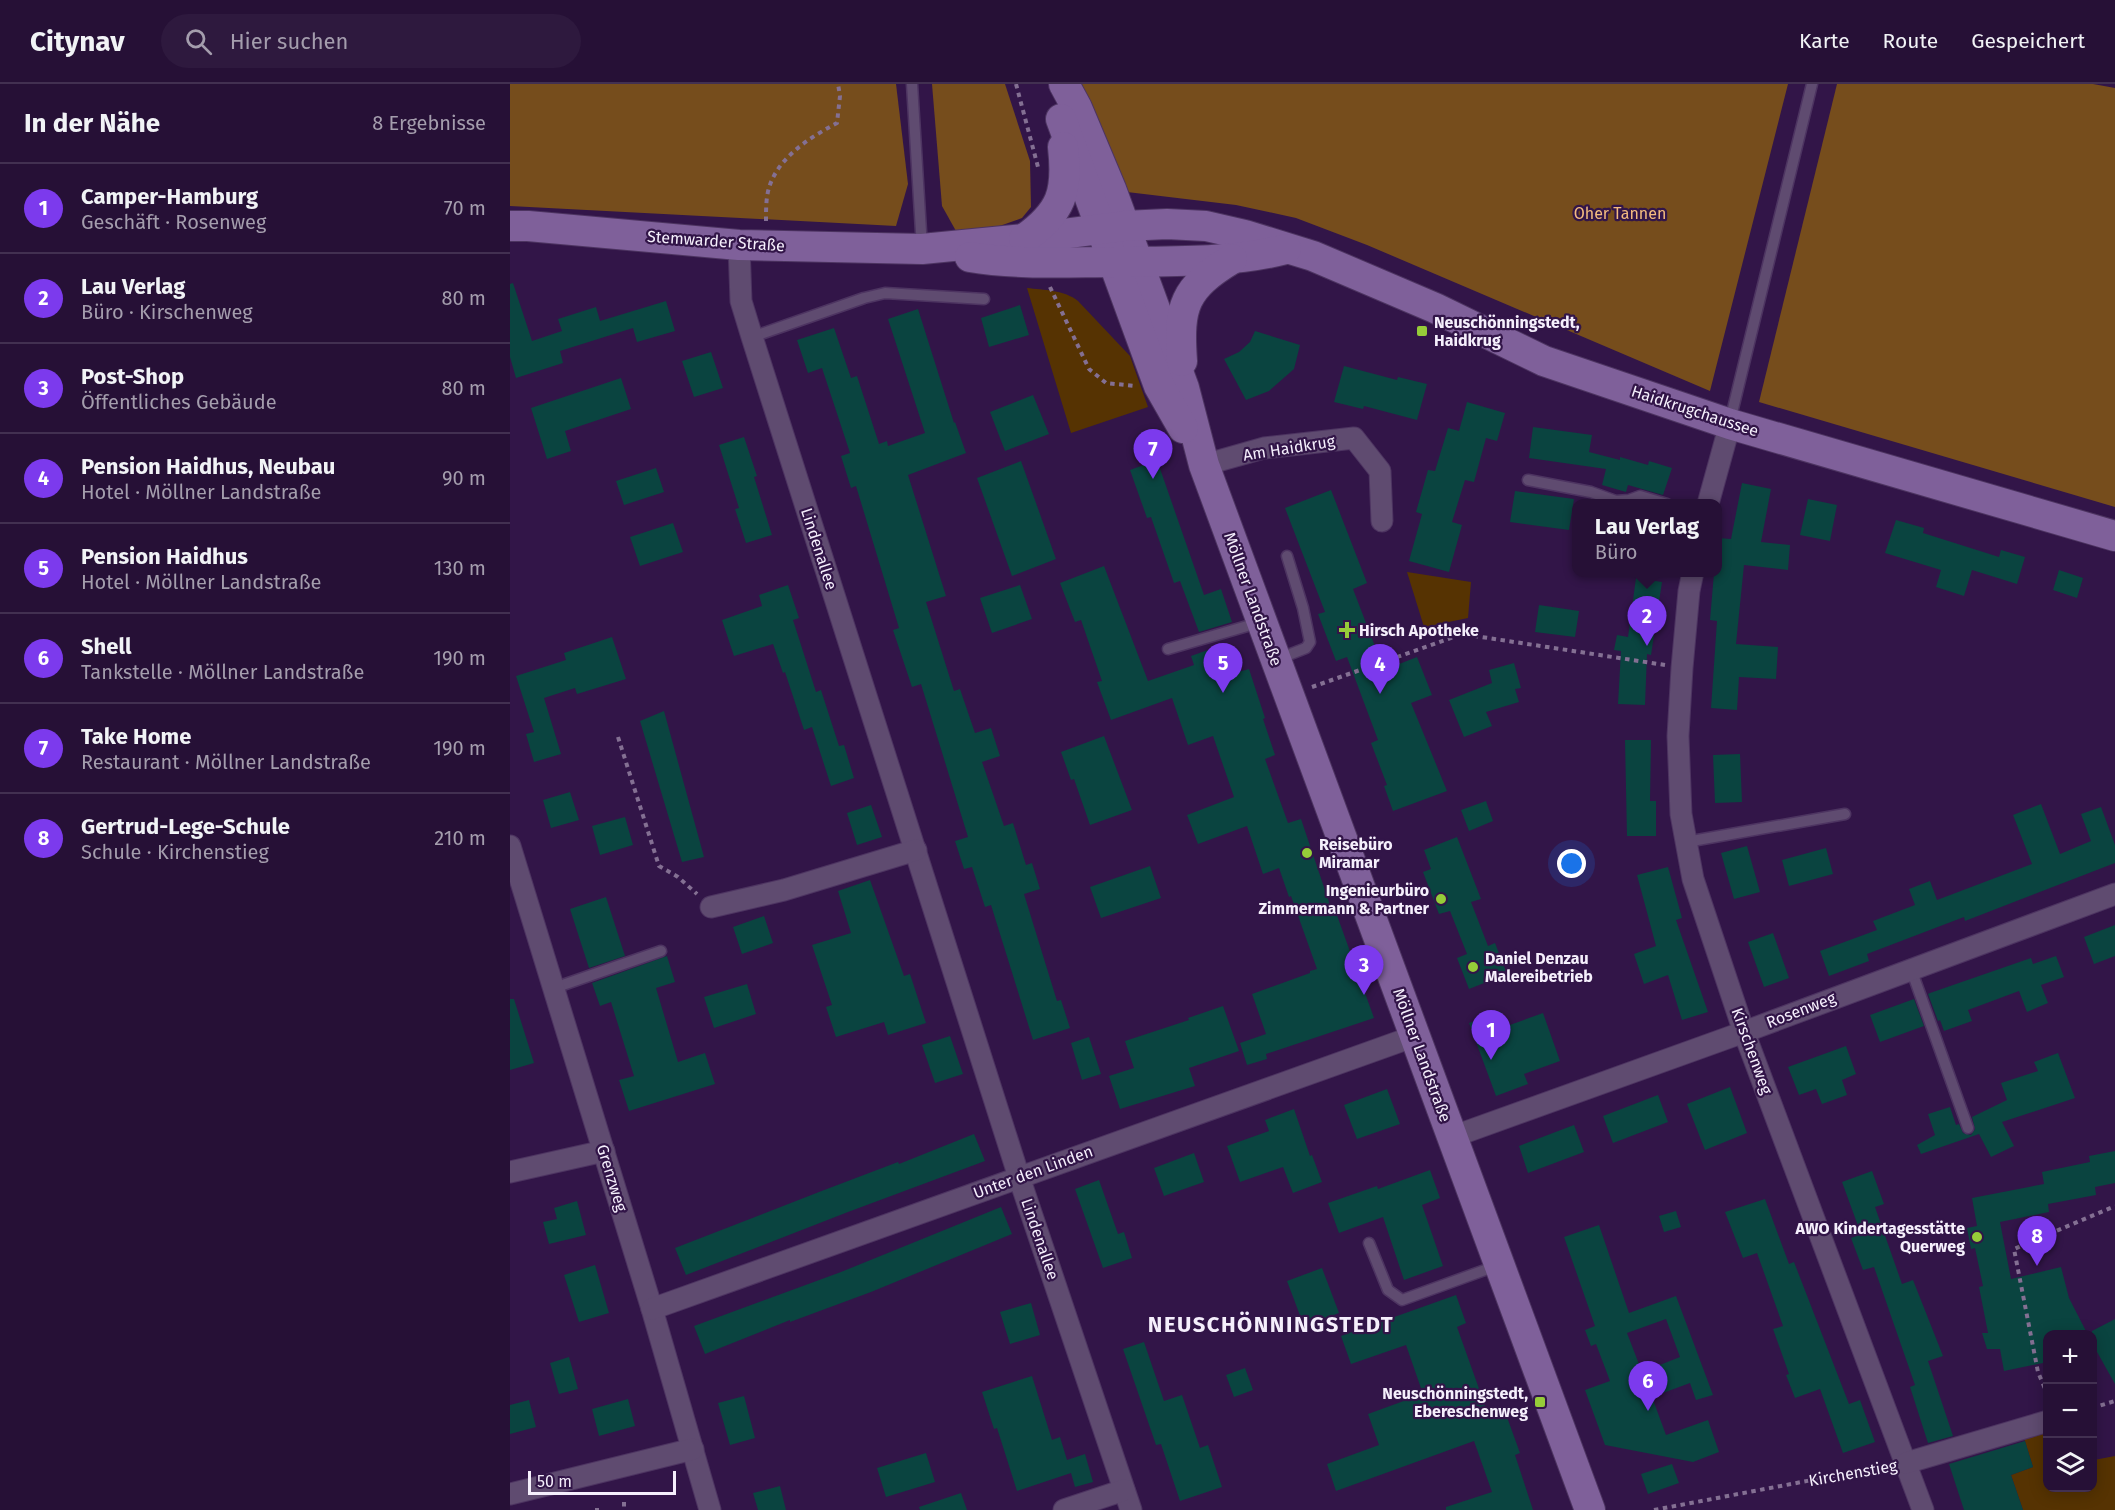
<!DOCTYPE html>
<html lang="de">
<meta charset="utf-8">
<style>
:root{--surface:#261036;--page:#2e193e;--text:#f1f3f6;--muted:#a49dad;--line:#423051;--accent:#7c3aed}
body{margin:0;font-family:"Fira Sans",sans-serif;background:var(--page);color:var(--text)}
.controls{position:absolute;right:18px;bottom:18px;display:grid;overflow:hidden;border-radius:12px;box-shadow:0 3px 15px #0003}
.controls button{width:54px;height:54px;display:grid;place-items:center;padding:0;border:0;border-bottom:2px solid var(--line);background:var(--surface);color:var(--text);font:30px sans-serif}
.scale{position:absolute;left:18px;bottom:15px;width:148px;box-sizing:border-box;padding-left:6px;border:3px solid #f5effc;border-top:0;font-size:16px;line-height:21px;white-space:nowrap;color:#f5effc;-webkit-text-stroke:4px #321548;paint-order:stroke}
.you{position:absolute;left:1062px;top:780px;width:21px;height:21px;margin:-15px;border:4px solid #fff;border-radius:50%;background:#1a73e8;box-shadow:0 0 0 9px #1a73e833}
.badge{display:grid;place-items:center;width:39px;height:39px;border-radius:50%;background:var(--accent);color:#fff;font-size:20px;font-weight:700}
.pin{position:absolute;translate:-50% -50px;filter:drop-shadow(0 2px 3px #0008)}
.pin::after{content:'';position:absolute;top:32px;width:21px;height:18px;background:inherit;clip-path:polygon(0 0,100% 0,50% 100%)}
.popup{position:absolute;left:1062px;top:415px;width:150px;height:78px;box-sizing:border-box;display:grid;place-content:center;border-radius:12px;background:var(--surface);filter:drop-shadow(0 2px 4px #0005);font-size:20px;white-space:nowrap;color:var(--muted)}
.popup b{font-size:22px;color:var(--text)}
.popup::after{content:'';position:absolute;left:50%;top:100%;margin-left:-12px;border:12px solid transparent;border-top-color:var(--surface)}
.list{margin:0;padding:0;list-style:none}
h2{display:flex;justify-content:space-between;align-items:center;height:78px;margin:0;padding:0 24px;font-size:26px}
h2 small{font-size:20px;font-weight:400;color:var(--muted)}
.list li{display:grid;grid-template-columns:39px 1fr auto;gap:18px;align-items:center;box-sizing:border-box;height:90px;padding:0 24px;border-top:2px solid var(--line)}
.list b{display:block;font-size:22px;white-space:nowrap}
.list p{margin:0;font-size:20px;white-space:nowrap;color:var(--muted)}
.list em{font-size:20px;font-style:normal;color:var(--muted)}
.icon{flex:none;width:33px;height:33px;fill:none;stroke:currentColor;stroke-width:2;stroke-linecap:round;stroke-linejoin:round}
.map{position:relative;flex:none;width:1605px;height:1426px;overflow:hidden}
header{display:flex;align-items:center;gap:36px;box-sizing:border-box;height:84px;padding:0 30px;background:var(--surface);border-bottom:2px solid var(--line)}
header strong{font-size:28px}
nav{display:flex;gap:33px;margin-inline-start:auto;font-size:21px}
.search{width:420px;height:54px;background:var(--page);display:flex;align-items:center;gap:15px;box-sizing:border-box;padding:0 21px;border-radius:33px;color:var(--muted);font-size:22px}
main{display:flex}
aside{flex:1;background:var(--surface)}
.map>svg:first-child{display:block}
.green{fill:#563302}
.forest{fill:#764d1c}
.building{fill:#0a4440;fill-rule:evenodd}
.lines{fill:none;stroke-linecap:round;stroke-linejoin:round}
.lane-casing{stroke:#4d3461;stroke-width:13}
.street-casing{stroke:#4d3461;stroke-width:23}
.secondary-casing{stroke:#4d3461;stroke-width:32}
.path{stroke:#847093;stroke-width:4;stroke-dasharray:4.5 4.5;stroke-linecap:butt}
.lane{stroke:#5f4b70;stroke-width:10}
.street{stroke:#5f4b70;stroke-width:21}
.secondary{stroke:#7f609a;stroke-width:30}
.poi-dot{fill:#96cc39;stroke:#321548;stroke-width:2}
.labels{text-anchor:middle;dominant-baseline:central;stroke-width:4.5;stroke-linejoin:round;paint-order:stroke}
.park-label{font-size:16px;fill:#f5bc7f;stroke:#321548}
.street-label{font-size:16px;fill:#f5effc;stroke:#321548}
.poi-label{font-size:16px;font-weight:bold;fill:#f5effc;stroke:#321548;text-anchor:start}
.district-label{font-size:22px;font-weight:bold;letter-spacing:1.5px;fill:#f5effc;stroke:#321548}
</style>
<header>
<strong>Citynav</strong>
<div class="search"><svg class="icon" aria-label="search" viewBox="0 0 24 24"><circle cx="10" cy="10" r="6"/><path d="M15 15l6 6"/></svg>Hier suchen</div>
<nav><a>Karte</a><a>Route</a><a>Gespeichert</a></nav>
</header>
<main>
<aside>
<h2>In der Nähe<small>8 Ergebnisse</small></h2>
<ul class="list">
<li><span class="badge">1</span><div><b>Camper-Hamburg</b><p>Geschäft · Rosenweg</p></div><em>70 m</em></li>
<li><span class="badge">2</span><div><b>Lau Verlag</b><p>Büro · Kirschenweg</p></div><em>80 m</em></li>
<li><span class="badge">3</span><div><b>Post-Shop</b><p>Öffentliches Gebäude</p></div><em>80 m</em></li>
<li><span class="badge">4</span><div><b>Pension Haidhus, Neubau</b><p>Hotel · Möllner Landstraße</p></div><em>90 m</em></li>
<li><span class="badge">5</span><div><b>Pension Haidhus</b><p>Hotel · Möllner Landstraße</p></div><em>130 m</em></li>
<li><span class="badge">6</span><div><b>Shell</b><p>Tankstelle · Möllner Landstraße</p></div><em>190 m</em></li>
<li><span class="badge">7</span><div><b>Take Home</b><p>Restaurant · Möllner Landstraße</p></div><em>190 m</em></li>
<li><span class="badge">8</span><div><b>Gertrud-Lege-Schule</b><p>Schule · Kirchenstieg</p></div><em>210 m</em></li>
</ul>
</aside>
<div class="map">
<svg width="1605" height="1426" viewBox="0 0 1605 1426">
<rect width="100%" height="100%" fill="#321548"/>
<g class="green">
<path d="M517,204C533,206 555,206 568,217L620,272L638,323L561,349Z"/>
<polygon points="897,488 961,498 958,534 914,543"/>
<polygon points="1537,1347 1538,1404 1582,1404 1583,1373 1584,1376 1605,1372 1605,1426 1513,1426 1501,1391 1523,1383 1514,1354"/>
</g>
<g class="forest">
<polygon points="0,0 386,0 398,100 386,142 0,122"/>
<polygon points="422,0 495,0 520,77 521,123 512,134 484,144 446,147 432,122"/>
<polygon points="571,0 1278,0 1200,307 857,161 786,134 726,121 617,108"/>
<polygon points="1327,0 1583,0 1605,4 1605,423 1249,318"/>
</g>
<g class="building">
<polygon points="3,199 22,257 52,247 48,235 86,223 90,237 156,217 165,247 127,258 123,244 50,267 53,279 6,294 0,273 0,200"/>
<polygon points="510,221 519,251 479,263 471,234"/>
<polygon points="408,225 444,339 445,338 456,369 398,391 436,512 416,518 444,607 450,605 465,649 481,644 490,672 472,678 494,742 503,739 516,781 522,779 530,805 514,810 547,917 551,916 560,944 523,956 481,821 475,823 462,783 454,785 445,757 458,753 411,600 402,603 383,546 389,544 346,402 341,404 331,372 340,369 312,284 298,289 287,256 324,244 341,294 347,292 369,360 377,357 378,362 415,349 378,235"/>
<polygon points="745,247 790,261 784,285 759,307 736,316 714,275 729,268 740,258"/>
<polygon points="201,268 213,304 184,313 172,277"/>
<polygon points="834,282 887,296 888,293 917,300 907,336 854,322 853,325 824,318"/>
<polygon points="111,294 121,325 55,347 61,367 37,375 21,324"/>
<polygon points="523,311 539,350 495,367 480,328"/>
<polygon points="957,318 995,329 987,357 976,354 964,398 955,396 942,438 952,441 939,488 899,477 912,430 906,428 918,386 925,387 938,344 949,347"/>
<polygon points="1023,343 1082,351 1079,368 1110,376 1110,373 1138,381 1139,377 1162,384 1153,411 1118,401 1116,408 1092,401 1096,385 1019,374"/>
<polygon points="234,353 247,392 244,393 262,451 236,459 225,425 229,424 209,361"/>
<polygon points="647,376 694,511 711,505 722,538 689,548 670,497 664,499 641,433 637,434 620,386"/>
<polygon points="511,377 546,475 502,492 467,394"/>
<polygon points="146,384 154,408 114,421 106,397"/>
<polygon points="1232,399 1261,405 1251,458 1280,461 1278,486 1234,481 1226,560 1268,563 1266,595 1229,593 1227,626 1201,624 1207,537 1200,536 1204,489 1208,489 1208,454 1221,455"/>
<polygon points="821,406 857,499 843,505 874,586 907,573 922,611 901,619 937,707 883,727 874,702 877,701 861,659 868,656 837,573 826,577 808,530 815,528 775,424"/>
<polygon points="1005,407 1064,415 1059,446 1000,438"/>
<polygon points="1298,415 1327,421 1320,457 1290,451"/>
<polygon points="1386,436 1414,444 1413,449 1489,473 1491,466 1515,473 1507,500 1462,486 1454,512 1426,503 1431,486 1375,469"/>
<polygon points="163,439 173,468 130,482 120,453"/>
<polygon points="594,482 638,597 684,581 681,572 698,566 703,582 720,576 725,589 739,585 755,634 753,635 765,671 755,675 778,739 791,735 821,824 824,823 864,934 756,970 757,975 737,981 730,959 756,950 742,910 800,889 800,887 807,885 781,812 779,813 769,784 753,790 737,742 688,760 677,731 724,713 703,652 678,661 662,614 601,636 587,598 592,597 571,536 565,538 550,499"/>
<polygon points="1549,486 1573,494 1567,514 1543,506"/>
<polygon points="1126,494 1152,498 1141,571 1137,570 1135,621 1108,620 1111,567 1104,566 1107,551 1118,553"/>
<polygon points="278,501 289,534 283,536 306,608 311,606 329,662 334,661 344,694 321,702 302,643 294,646 275,588 273,589 263,560 224,572 212,536 252,522 249,511"/>
<polygon points="510,501 522,535 482,549 470,514"/>
<polygon points="1029,521 1069,527 1065,553 1025,548"/>
<polygon points="102,553 116,595 67,610 65,604 34,614 51,670 24,678 16,650 24,648 6,592 56,576 54,569"/>
<polygon points="1004,579 1011,604 1005,605 1009,618 976,628 982,642 954,653 939,616 982,599 979,586"/>
<polygon points="154,627 194,773 172,778 130,637"/>
<polygon points="594,652 622,726 580,741 564,695 561,696 551,668"/>
<polygon points="1115,656 1141,656 1140,717 1146,717 1146,752 1117,752"/>
<polygon points="1230,670 1232,718 1205,719 1203,671"/>
<polygon points="60,708 69,736 41,744 33,716"/>
<polygon points="976,717 983,737 959,747 951,726"/>
<polygon points="1531,720 1550,770 1581,757 1571,730 1591,723 1605,761 1605,779 1455,837 1454,833 1357,870 1359,877 1319,892 1310,867 1367,846 1363,837 1405,821 1399,805 1420,797 1427,816 1522,780 1503,731"/>
<polygon points="361,721 372,753 347,761 337,729"/>
<polygon points="115,733 123,761 90,771 82,742"/>
<polygon points="947,753 971,815 961,818 978,862 985,859 997,890 959,905 947,874 957,870 940,827 929,830 913,788 921,785 914,766"/>
<polygon points="1237,762 1250,808 1224,815 1211,769"/>
<polygon points="1316,764 1323,790 1279,802 1272,776"/>
<polygon points="640,782 651,814 591,834 580,803"/>
<polygon points="1158,783 1172,834 1166,836 1198,928 1172,936 1158,891 1134,900 1124,870 1146,862 1127,791"/>
<polygon points="360,796 394,892 400,890 416,939 378,951 374,938 326,953 316,923 322,921 302,861 341,849 328,807"/>
<polygon points="96,813 115,872 79,884 60,825"/>
<polygon points="254,832 263,859 232,870 223,843"/>
<polygon points="1605,841 1605,872 1584,880 1574,853"/>
<polygon points="1263,849 1279,894 1254,903 1238,858"/>
<polygon points="157,872 165,898 146,904 168,978 195,969 205,1000 119,1027 109,996 124,992 101,918 90,922 82,899"/>
<polygon points="1546,872 1554,893 1531,901 1538,919 1517,928 1509,907 1458,926 1462,937 1434,947 1430,936 1428,937 1418,910 1420,909 1521,874 1523,880"/>
<polygon points="237,900 246,930 204,944 194,913"/>
<polygon points="0,915 4,915 24,979 0,986"/>
<polygon points="1404,915 1414,942 1370,958 1360,931"/>
<polygon points="713,922 729,967 679,984 685,1002 610,1025 599,992 624,984 615,957 679,936 678,934"/>
<polygon points="991,928 997,942 1033,929 1050,977 1014,990 1018,1000 986,1012 959,939"/>
<polygon points="440,952 453,990 425,999 412,961"/>
<polygon points="579,953 591,990 572,996 561,959"/>
<polygon points="1336,962 1346,990 1332,996 1337,1011 1312,1020 1306,1005 1289,1011 1278,983"/>
<polygon points="1548,969 1565,1014 1492,1038 1504,1062 1481,1073 1469,1050 1411,1070 1407,1061 1425,1051 1418,1030 1440,1023 1446,1041 1449,1040 1453,1049 1461,1051 1465,1045 1462,1033 1497,1016 1491,999 1528,987 1524,978"/>
<polygon points="1220,1003 1237,1049 1195,1066 1177,1020"/>
<polygon points="877,1005 890,1040 847,1055 834,1021"/>
<polygon points="1148,1011 1158,1038 1103,1059 1093,1032"/>
<polygon points="784,1025 800,1072 802,1071 812,1098 783,1109 773,1083 730,1098 717,1062 759,1047 755,1036"/>
<polygon points="1064,1041 1074,1068 1018,1089 1009,1062"/>
<polygon points="464,1050 475,1077 338,1128 176,1191 165,1164 309,1108 388,1078 389,1080"/>
<polygon points="1605,1067 1605,1099 1585,1103 1586,1111 1538,1120 1539,1128 1490,1138 1501,1195 1551,1183 1559,1214 1578,1251 1538,1251 1538,1278 1494,1287 1490,1265 1477,1265 1472,1249 1478,1249 1469,1203 1473,1202 1465,1164 1461,1165 1457,1144 1467,1142 1462,1114 1534,1100 1532,1088 1580,1078 1579,1072"/>
<polygon points="684,1069 694,1098 654,1112 644,1084"/>
<polygon points="920,1086 930,1114 912,1121 933,1182 894,1196 873,1133 829,1149 818,1119 867,1102 868,1105"/>
<polygon points="1362,1087 1374,1120 1365,1123 1392,1200 1403,1196 1433,1272 1418,1277 1443,1352 1418,1359 1400,1303 1405,1301 1364,1183 1353,1186 1341,1154 1351,1150 1332,1098"/>
<polygon points="589,1096 608,1150 614,1148 622,1174 593,1184 565,1105"/>
<polygon points="1255,1115 1279,1180 1284,1178 1339,1320 1350,1316 1365,1358 1333,1369 1310,1305 1285,1314 1276,1291 1279,1290 1263,1245 1273,1242 1247,1169 1233,1174 1215,1128"/>
<polygon points="67,1117 76,1151 39,1160 33,1138 47,1135 44,1124"/>
<polygon points="491,1123 502,1150 361,1208 280,1238 280,1236 195,1270 184,1242 331,1188"/>
<polygon points="1166,1127 1171,1143 1154,1148 1149,1132"/>
<path d="M1089,1141L1119,1229L1166,1212L1203,1311L1186,1316L1180,1299L1142,1313L1156,1351L1198,1336L1209,1368L1183,1378L1095,1361L1075,1306L1100,1297L1086,1260L1081,1262L1075,1246L1085,1242L1054,1153ZM1156,1235L1170,1273L1132,1288L1117,1249Z"/>
<polygon points="85,1181 99,1229 69,1238 54,1191"/>
<polygon points="812,1184 829,1229 794,1242 777,1197"/>
<polygon points="946,1211 956,1239 947,1243 977,1327 993,1322 1010,1369 1005,1371 1023,1426 936,1426 936,1423 982,1408 964,1357 826,1407 817,1380 869,1361 858,1330 913,1310 896,1261 841,1280 831,1252"/>
<polygon points="521,1219 530,1251 500,1260 490,1228"/>
<polygon points="1605,1235 1605,1300 1582,1259 1582,1247"/>
<polygon points="634,1258 654,1317 672,1311 690,1364 698,1361 712,1403 670,1417 651,1360 646,1361 613,1265"/>
<polygon points="59,1273 68,1305 49,1310 40,1279"/>
<polygon points="735,1284 743,1306 724,1313 716,1291"/>
<polygon points="522,1292 542,1356 550,1353 557,1376 575,1370 583,1398 565,1403 561,1389 507,1407 487,1344 484,1345 472,1308"/>
<polygon points="234,1312 245,1354 220,1361 208,1319"/>
<polygon points="118,1315 125,1342 89,1352 82,1325"/>
<polygon points="19,1316 26,1343 0,1350 0,1321"/>
<polygon points="1515,1357 1523,1383 1501,1391 1513,1426 1454,1426 1439,1380"/>
<polygon points="416,1369 425,1398 376,1413 367,1384"/>
<polygon points="1162,1380 1169,1399 1138,1410 1131,1390"/>
<polygon points="270,1402 276,1426 248,1426 243,1409"/>
<polygon points="451,1409 457,1426 410,1426 409,1423"/>
</g>
<g class="lines">
<defs>
<g id="lane">
<polyline points="402,0 412,164"/>
<polyline points="242,253 354,214 375,209 474,215"/>
<polyline points="1220,337 1302,0"/>
<polyline points="1018,396 1081,408 1106,417 1119,416 1130,412 1157,420"/>
<polyline points="658,565 751,538"/>
<polyline points="768,575 796,564 800,558 793,524 777,472"/>
<polyline points="1176,758 1335,730"/>
<polyline points="1401,885 1458,1044"/>
<polyline points="44,904 151,867"/>
<polyline points="859,1159 878,1206 892,1216 986,1182"/>
</g>
<g id="street">
<polyline points="229,161 231,217 242,253 509,1093 621,1426"/>
<polyline points="694,381 754,364 844,354 870,387 872,437"/>
<polyline points="1198,420 1220,340"/>
<polyline points="1183,488 1179,507 1172,584 1168,652 1171,730 1183,795 1234,948 1413,1426"/>
<polyline points="0,762 142,1225 200,1426"/>
<polyline points="201,823 274,806 406,766"/>
<polyline points="942,1053 1234,948 1605,810"/>
<polyline points="0,1088 94,1067"/>
<polyline points="142,1225 905,952"/>
<polyline points="1396,1379 1538,1337"/>
<polyline points="0,1410 183,1365"/>
<polyline points="554,1426 614,1406"/>
</g>
<g id="secondary">
<polyline points="554,0 567,24 601,105 674,304 694,381 1080,1426"/>
<polyline points="551,35 649,302 673,344"/>
<polyline points="0,142 18,142 229,161 412,165 514,155 614,142 657,140 696,142 735,151 803,172 925,224 1034,277 1220,340 1605,452"/>
<path d="M514,155C552,128 558,108 553,63"/>
<path d="M460,173C508,181 558,178 607,178C664,177 721,179 776,165"/>
<path d="M672,277C668,222 674,204 722,175"/>
</g>
</defs>
<use href="#lane" class="lane-casing"/>
<use href="#street" class="street-casing"/>
<use href="#secondary" class="secondary-casing"/>
<g class="path">
<polyline points="506,0 528,83"/>
<path d="M256,137C256,129 256,121 257,113C262,77 297,55 327,39L330,12L328,0"/>
<polyline points="540,203 579,285 596,299 625,302"/>
<polyline points="802,603 952,550 1155,581"/>
<polyline points="108,653 149,782 168,793 187,810"/>
<polyline points="1538,1312 1528,1288 1504,1165 1605,1122"/>
<polyline points="1582,1324 1605,1317"/>
<polyline points="114,1418 114,1426"/>
<polyline points="87,1426 87,1424"/>
<polyline points="1144,1426 1376,1382"/>
</g>
<use href="#lane" class="lane"/>
<use href="#street" class="street"/>
<use href="#secondary" class="secondary"/>
</g>
<g class="poi-dot">
<rect x="906" y="241" width="12" height="12" rx="3"/>
<path d="M834 537h6v6h6v6h-6v6h-6v-6h-6v-6h6z"/>
<circle cx="797" cy="769" r="6"/>
<circle cx="931" cy="815" r="6"/>
<circle cx="963" cy="883" r="6"/>
<circle cx="1467" cy="1153" r="6"/>
<rect x="1024" y="1312" width="12" height="12" rx="3"/>
</g>
<g class="labels">
<g class="park-label">
<text x="1110" y="129">Oher Tannen</text>
</g>
<g class="street-label">
<text transform="translate(206 157) rotate(4)">Stemwarder Straße</text>
<text transform="translate(1185 327) rotate(18)">Haidkrugchaussee</text>
<text transform="translate(779 364) rotate(-9)">Am Haidkrug</text>
<text transform="translate(309 465) rotate(72)">Lindenallee</text>
<text transform="translate(743 515) rotate(70)">Möllner Landstraße</text>
<text transform="translate(1291 926) rotate(-21)">Rosenweg</text>
<text transform="translate(1242 967) rotate(70)">Kirschenweg</text>
<text transform="translate(912 971) rotate(70)">Möllner Landstraße</text>
<text transform="translate(523 1088) rotate(-20)">Unter den Linden</text>
<text transform="translate(102 1094) rotate(73)">Grenzweg</text>
<text transform="translate(530 1155) rotate(71)">Lindenallee</text>
<text transform="translate(1343 1389) rotate(-10)">Kirchenstieg</text>
</g>
<g class="poi-label">
<text x="924" y="238">Neuschönningstedt,<tspan x="924" dy="18">Haidkrug</tspan></text>
<text x="849" y="546">Hirsch Apotheke</text>
<text x="809" y="760">Reisebüro<tspan x="809" dy="18">Miramar</tspan></text>
<text x="919" y="806" text-anchor="end">Ingenieurbüro<tspan x="919" dy="18">Zimmermann &amp; Partner</tspan></text>
<text x="975" y="874">Daniel Denzau<tspan x="975" dy="18">Malereibetrieb</tspan></text>
<text x="1455" y="1144" text-anchor="end">AWO Kindertagesstätte<tspan x="1455" dy="18">Querweg</tspan></text>
<text x="1018" y="1309" text-anchor="end">Neuschönningstedt,<tspan x="1018" dy="18">Ebereschenweg</tspan></text>
</g>
<g class="district-label">
<text x="761" y="1240">NEUSCHÖNNINGSTEDT</text>
</g>
</g>
</svg>
<div class="controls">
<button>+</button>
<button>−</button>
<button><svg class="icon" aria-label="layers" viewBox="0 0 24 24"><path d="M12 4l9 5-9 5-9-5zM3 14l9 5 9-5"/></svg></button>
</div>
<div class="scale">50 m</div>
<div class="you"></div>
<div class="pin badge" style="left:981px;top:976px">1</div>
<div class="pin badge" style="left:1137px;top:562px">2</div>
<div class="popup"><b>Lau Verlag</b>Büro</div>
<div class="pin badge" style="left:854px;top:911px">3</div>
<div class="pin badge" style="left:870px;top:610px">4</div>
<div class="pin badge" style="left:713px;top:609px">5</div>
<div class="pin badge" style="left:1138px;top:1327px">6</div>
<div class="pin badge" style="left:643px;top:395px">7</div>
<div class="pin badge" style="left:1527px;top:1182px">8</div>
</div>
</main>
